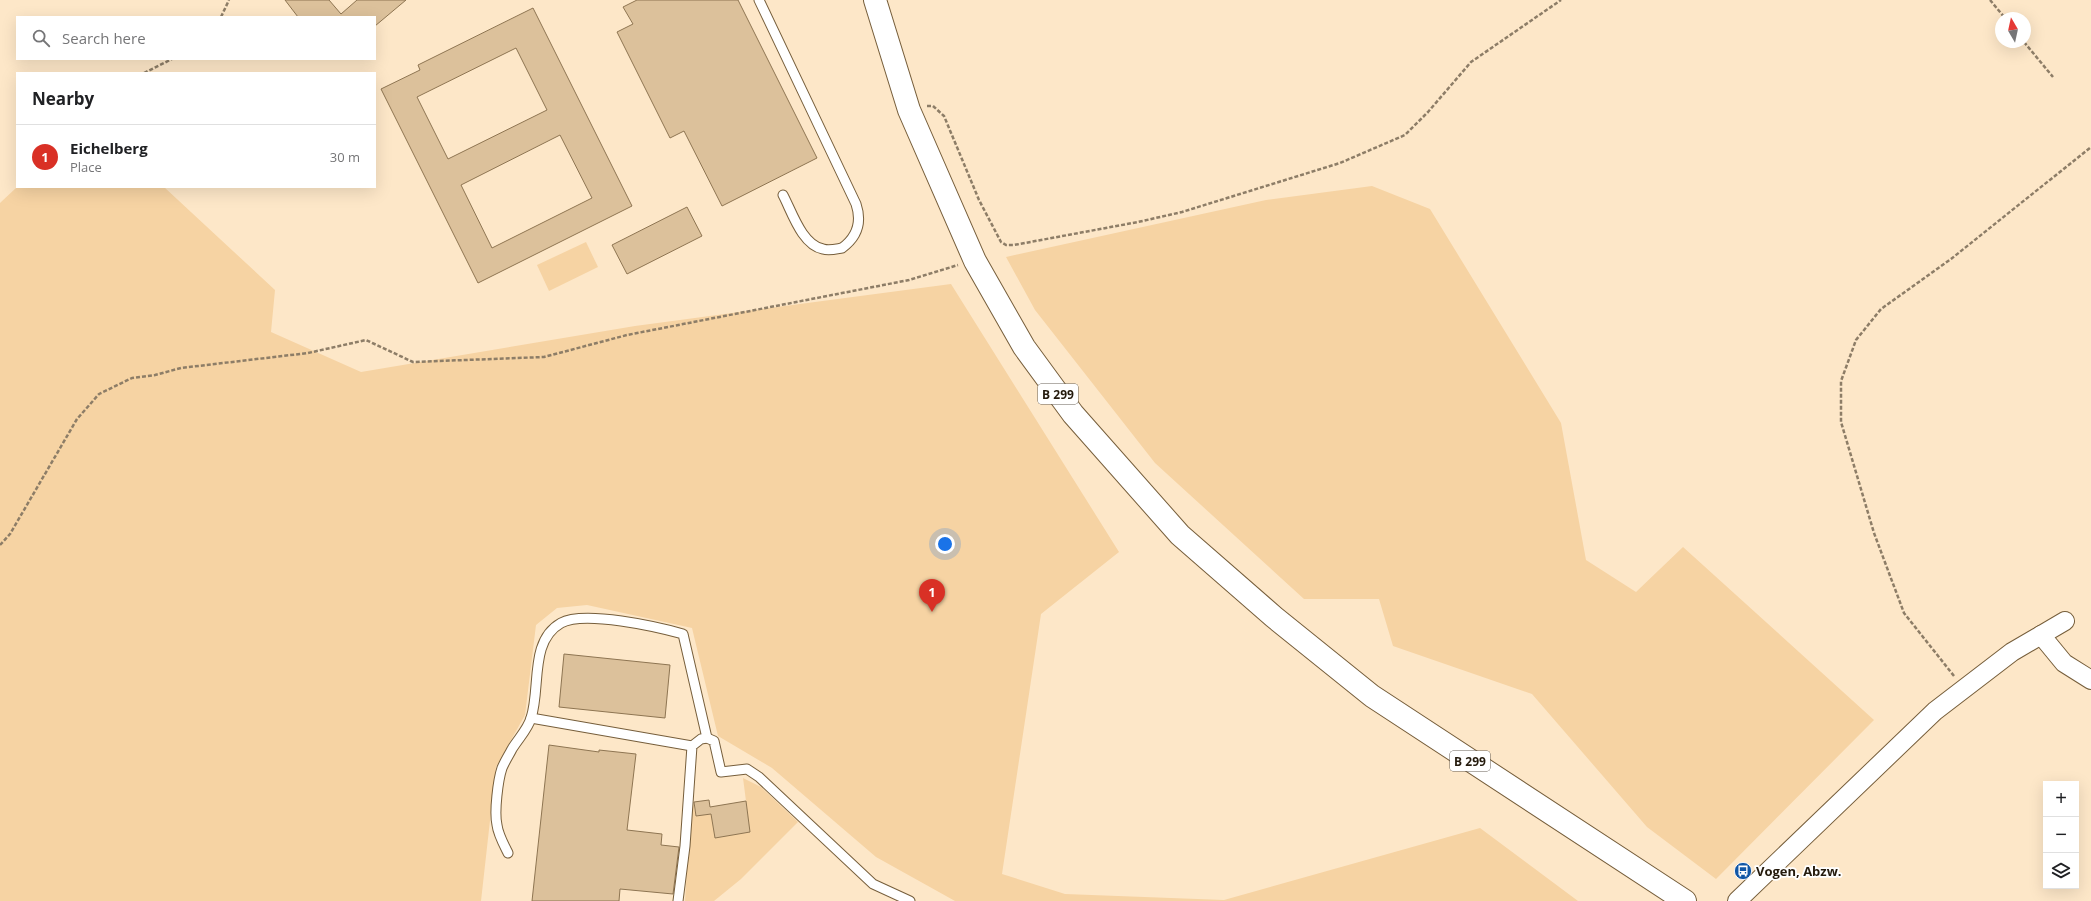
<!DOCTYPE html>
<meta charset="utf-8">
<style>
:root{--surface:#fff;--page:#f2f2f2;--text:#202124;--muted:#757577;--line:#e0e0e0;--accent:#d93025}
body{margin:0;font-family:"Open Sans",sans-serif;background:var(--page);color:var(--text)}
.controls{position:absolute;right:12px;bottom:12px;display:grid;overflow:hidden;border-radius:0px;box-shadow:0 4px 16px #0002}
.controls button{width:36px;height:36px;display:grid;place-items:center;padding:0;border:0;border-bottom:1px solid var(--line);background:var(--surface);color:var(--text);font:20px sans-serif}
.compass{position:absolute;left:1995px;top:12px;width:36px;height:36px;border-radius:50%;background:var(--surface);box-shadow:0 4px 16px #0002;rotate:351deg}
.you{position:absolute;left:945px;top:544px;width:14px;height:14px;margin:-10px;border:3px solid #fff;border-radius:50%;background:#1a73e8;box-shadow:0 0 0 6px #1a73e833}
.badge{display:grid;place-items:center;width:26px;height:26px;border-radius:50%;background:var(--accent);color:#fff;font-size:13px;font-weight:700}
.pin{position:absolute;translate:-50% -33px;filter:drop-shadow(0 1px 2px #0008)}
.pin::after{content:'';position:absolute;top:21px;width:14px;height:12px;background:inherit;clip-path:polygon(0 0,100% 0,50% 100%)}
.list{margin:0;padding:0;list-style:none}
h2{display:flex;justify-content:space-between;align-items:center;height:52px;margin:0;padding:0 16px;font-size:17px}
h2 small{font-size:13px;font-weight:400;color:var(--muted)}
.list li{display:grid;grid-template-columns:26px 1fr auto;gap:12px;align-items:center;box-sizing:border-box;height:64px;padding:0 16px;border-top:1px solid var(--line)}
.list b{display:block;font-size:15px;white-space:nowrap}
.list p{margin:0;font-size:13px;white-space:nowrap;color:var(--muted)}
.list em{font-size:13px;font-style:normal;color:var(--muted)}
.icon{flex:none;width:22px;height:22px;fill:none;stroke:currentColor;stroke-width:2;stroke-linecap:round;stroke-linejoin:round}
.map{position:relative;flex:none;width:2091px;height:901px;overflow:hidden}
.search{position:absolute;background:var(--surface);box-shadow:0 4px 16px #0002;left:16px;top:16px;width:360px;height:44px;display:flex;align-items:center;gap:10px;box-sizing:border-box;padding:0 14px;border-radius:0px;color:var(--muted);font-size:15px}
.panel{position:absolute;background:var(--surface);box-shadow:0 4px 16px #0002;left:16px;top:72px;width:360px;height:116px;border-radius:0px}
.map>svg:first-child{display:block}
.green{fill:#f6d3a3}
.building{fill:#dcc19b;stroke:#8e7552;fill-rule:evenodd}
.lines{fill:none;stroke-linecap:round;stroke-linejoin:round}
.lane-casing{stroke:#765e3b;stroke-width:11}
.street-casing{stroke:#765e3b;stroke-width:20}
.primary-casing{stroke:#765e3b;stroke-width:24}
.path{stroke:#8d7d67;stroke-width:2.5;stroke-dasharray:4 2;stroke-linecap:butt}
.lane{stroke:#fff;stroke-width:9}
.street{stroke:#fff;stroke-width:18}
.primary{stroke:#fff;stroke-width:22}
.labels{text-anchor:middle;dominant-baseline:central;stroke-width:3.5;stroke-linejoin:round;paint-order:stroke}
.shield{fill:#fff;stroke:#665f55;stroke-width:1}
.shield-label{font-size:12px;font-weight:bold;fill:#241a0c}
.poi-label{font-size:13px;font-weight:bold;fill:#241a0c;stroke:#fff;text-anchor:start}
</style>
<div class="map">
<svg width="2091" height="901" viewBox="0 0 2091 901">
<rect width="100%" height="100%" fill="#fde7c8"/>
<g class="green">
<polygon points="1372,186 1430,209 1561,423 1586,560 1636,592 1683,547 1874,720 1716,879 1647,827 1532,694 1393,646 1379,599 1304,599 1155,463 1035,310 1006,257 1266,200"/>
<polygon points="17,187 164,187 275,290 271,332 361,372 635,326 951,284 1119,552 1041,614 1002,874 1065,894 1224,900 1480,828 1578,901 955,901 876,857 772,768 718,736 692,628 587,605 557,608 536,625 525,715 496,767 481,901 0,901 0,203"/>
<polygon points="586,242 598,267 549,291 537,265"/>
<polygon points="743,778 761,787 798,822 741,879 714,901 685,901 691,803 693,802 696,816 711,814 715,838 750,832"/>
</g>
<g class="building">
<polygon points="285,0 329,0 341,14 357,0 406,0 375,26 375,17 298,17"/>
<polygon points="637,0 738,0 817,158 722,206 684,131 670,138 617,32 633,24 623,7"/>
<path d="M533,8L632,206L478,283L381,89L420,70L418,65ZM516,48L547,110L448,159L417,97ZM560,135L592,198L492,248L461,185Z"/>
<polygon points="687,207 702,236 627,274 612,245"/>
<polygon points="564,654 670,665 665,718 559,707"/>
<polygon points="549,745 599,752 599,750 636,754 627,830 662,834 661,845 679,847 673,894 620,889 619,901 532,901"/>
<polygon points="709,800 710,807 746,801 750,832 715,838 711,814 696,816 694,802"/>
</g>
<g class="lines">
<defs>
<g id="lane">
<path d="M759,0L856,204C862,222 857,237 842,248C836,249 829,251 823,249C802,245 792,212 783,195"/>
<polyline points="531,718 692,746"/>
<path d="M508,853C504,845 498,834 497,825C494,812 498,780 502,768C505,761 509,755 512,749C518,739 528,729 531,718C541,688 529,641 561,623C584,610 658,627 683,634L707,738"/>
<polyline points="678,901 685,846 692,746 701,739 707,738 714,741 721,772 747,769 759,777 873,884 910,901"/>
</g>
<g id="street">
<polyline points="2041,635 2064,663 2091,680"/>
<polyline points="1737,901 1935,711 2012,652 2065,621"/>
</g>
<polyline id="primary" points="875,0 909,110 975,261 1024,347 1073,414 1180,535 1274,617 1372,696 1685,901"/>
</defs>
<use href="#lane" class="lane-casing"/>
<use href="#street" class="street-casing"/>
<use href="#primary" class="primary-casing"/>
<g class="path">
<polyline points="1990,0 2005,18"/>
<polyline points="221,17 229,0"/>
<polyline points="2024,42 2053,77"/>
<polyline points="144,73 172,59"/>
<polyline points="927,106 933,106 944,116 979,200 1001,242 1006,245 1014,245 1138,222 1182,212 1340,163 1405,135 1428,112 1471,62 1561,0"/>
<polyline points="0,545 10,534 77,419 99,394 132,378 155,375 181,368 308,353 366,340 413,362 544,357 627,335 909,280 958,265"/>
<polyline points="1954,676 1904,613 1874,533 1841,422 1841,381 1856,340 1881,309 1951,259 2091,147"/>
</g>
<use href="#lane" class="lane"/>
<use href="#street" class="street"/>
<use href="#primary" class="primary"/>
</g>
<defs>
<symbol id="bus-disc" viewBox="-11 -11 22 22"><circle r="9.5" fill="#1056a6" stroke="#fff"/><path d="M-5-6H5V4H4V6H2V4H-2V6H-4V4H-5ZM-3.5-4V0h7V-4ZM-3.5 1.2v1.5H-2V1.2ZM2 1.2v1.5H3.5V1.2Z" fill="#fff"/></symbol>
</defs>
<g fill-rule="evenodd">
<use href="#bus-disc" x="1733" y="861" width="20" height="20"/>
</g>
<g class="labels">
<g class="shield">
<rect x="1038" y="384" width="40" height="20" rx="3"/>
<rect x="1450" y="751" width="40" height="20" rx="3"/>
</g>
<g class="shield-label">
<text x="1058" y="394">B 299</text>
<text x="1470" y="761">B 299</text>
</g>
<g class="poi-label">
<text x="1756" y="871">Vogen, Abzw.</text>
</g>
</g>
</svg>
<div class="controls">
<button>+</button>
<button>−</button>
<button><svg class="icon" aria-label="layers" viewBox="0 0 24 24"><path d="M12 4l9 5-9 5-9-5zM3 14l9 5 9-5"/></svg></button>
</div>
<svg class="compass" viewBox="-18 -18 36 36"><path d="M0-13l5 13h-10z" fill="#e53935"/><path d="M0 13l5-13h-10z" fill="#757577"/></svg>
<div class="you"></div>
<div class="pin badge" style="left:932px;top:612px">1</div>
<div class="search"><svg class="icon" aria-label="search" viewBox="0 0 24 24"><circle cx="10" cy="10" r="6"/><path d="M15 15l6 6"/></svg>Search here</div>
<section class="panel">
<h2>Nearby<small></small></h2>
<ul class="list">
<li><span class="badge">1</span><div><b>Eichelberg</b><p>Place</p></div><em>30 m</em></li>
</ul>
</section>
</div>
